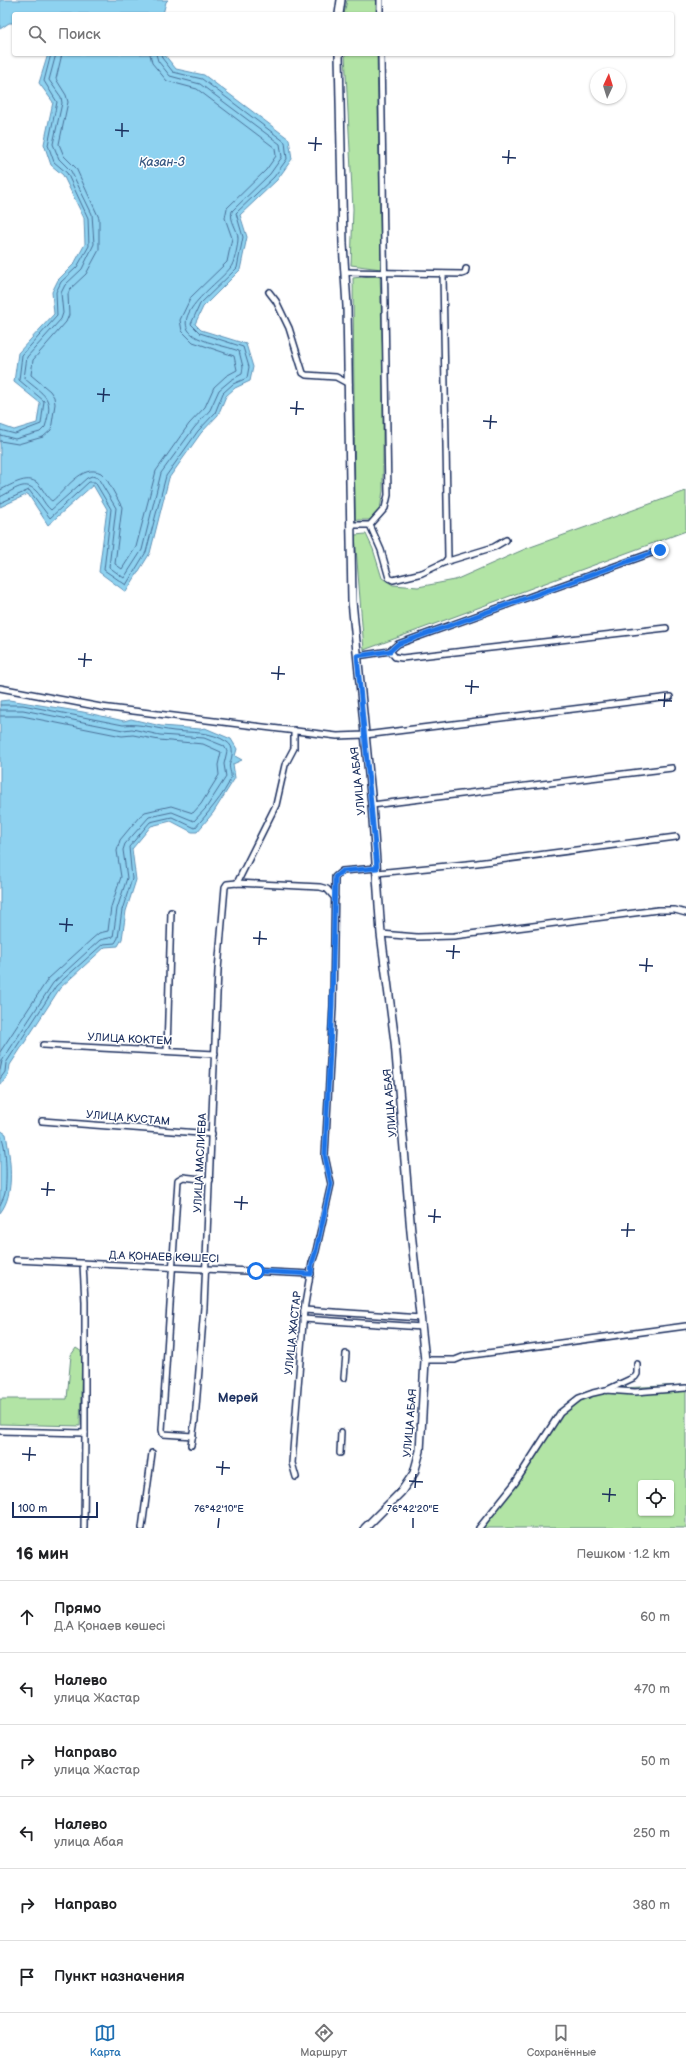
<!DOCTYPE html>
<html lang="ru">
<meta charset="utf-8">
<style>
:root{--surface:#fff;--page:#f2f2f2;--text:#202124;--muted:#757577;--line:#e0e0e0;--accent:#1f6fb2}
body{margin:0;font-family:"Balsamiq Sans",sans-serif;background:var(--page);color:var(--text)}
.controls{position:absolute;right:12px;bottom:12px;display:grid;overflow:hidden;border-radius:4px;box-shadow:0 1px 3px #0004}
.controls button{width:36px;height:36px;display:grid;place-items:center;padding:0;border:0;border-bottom:1px solid var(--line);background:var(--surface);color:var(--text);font:20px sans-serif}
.compass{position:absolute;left:590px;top:68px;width:36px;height:36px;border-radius:50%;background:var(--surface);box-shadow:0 1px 3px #0004;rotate:4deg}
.scale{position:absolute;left:12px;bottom:10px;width:86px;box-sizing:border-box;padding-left:4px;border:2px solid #1b2f5e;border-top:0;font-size:11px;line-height:14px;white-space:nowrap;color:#1b2f5e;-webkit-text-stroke:3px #fff;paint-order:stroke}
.stop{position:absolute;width:12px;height:12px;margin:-9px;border:3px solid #1a73e8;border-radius:50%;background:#fff}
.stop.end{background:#1a73e8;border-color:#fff;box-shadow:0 1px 4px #0008}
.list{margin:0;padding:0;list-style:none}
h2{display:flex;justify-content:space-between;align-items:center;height:52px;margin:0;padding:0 16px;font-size:17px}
h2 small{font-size:13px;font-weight:400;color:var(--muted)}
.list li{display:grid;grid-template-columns:26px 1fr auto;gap:12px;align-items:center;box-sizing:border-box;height:72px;padding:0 16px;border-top:1px solid var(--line)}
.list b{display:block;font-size:15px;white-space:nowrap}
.list p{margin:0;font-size:13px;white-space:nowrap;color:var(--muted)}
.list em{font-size:13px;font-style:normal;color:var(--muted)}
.icon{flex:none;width:22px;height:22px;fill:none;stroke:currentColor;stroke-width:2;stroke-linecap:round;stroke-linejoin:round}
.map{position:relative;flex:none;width:686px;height:1528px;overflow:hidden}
.search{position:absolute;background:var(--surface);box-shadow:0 1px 3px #0004;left:12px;right:12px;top:12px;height:44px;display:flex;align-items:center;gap:10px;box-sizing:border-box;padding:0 14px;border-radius:4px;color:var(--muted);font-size:15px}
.sheet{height:484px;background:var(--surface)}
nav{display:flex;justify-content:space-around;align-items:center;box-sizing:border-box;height:56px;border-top:1px solid var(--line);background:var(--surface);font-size:11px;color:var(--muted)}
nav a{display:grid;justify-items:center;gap:2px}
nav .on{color:var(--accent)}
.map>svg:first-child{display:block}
.green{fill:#b2e4a5;stroke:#668a82;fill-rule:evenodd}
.water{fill:#8ed2f0;stroke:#6091b6}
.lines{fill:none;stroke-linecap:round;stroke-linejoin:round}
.shore{stroke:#497098;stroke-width:1}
.minor-casing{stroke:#1b2f5e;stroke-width:8}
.secondary-casing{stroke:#1b2f5e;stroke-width:10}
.minor{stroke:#fff;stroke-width:5}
.secondary{stroke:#fff;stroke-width:7}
.route{stroke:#1a73e8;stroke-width:5}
.ticks{fill:none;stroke:#1b2f5e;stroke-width:1.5}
.labels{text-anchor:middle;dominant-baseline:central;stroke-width:3;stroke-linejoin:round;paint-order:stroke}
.street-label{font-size:11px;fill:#1b2f5e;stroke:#fff}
.water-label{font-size:12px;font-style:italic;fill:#385882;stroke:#fff}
.quarter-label{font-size:13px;font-weight:bold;fill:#1b2f5e;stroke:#fff}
.ticks-label{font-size:10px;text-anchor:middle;fill:#1b2f5e;stroke:#fff;stroke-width:3;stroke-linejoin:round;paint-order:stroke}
</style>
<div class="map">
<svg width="686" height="1528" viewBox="0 0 686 1528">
<rect width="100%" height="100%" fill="#fff"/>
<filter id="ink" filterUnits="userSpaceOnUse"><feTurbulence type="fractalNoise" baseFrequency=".025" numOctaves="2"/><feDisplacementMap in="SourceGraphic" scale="8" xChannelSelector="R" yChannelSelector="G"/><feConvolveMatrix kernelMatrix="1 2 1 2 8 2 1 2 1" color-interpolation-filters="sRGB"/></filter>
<g filter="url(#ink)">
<g class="green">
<polygon points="347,0 376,0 376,14 344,14"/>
<polygon points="345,54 377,54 381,269 351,265 353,209"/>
<polygon points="380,275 383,360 383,491 380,509 370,520 355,520 353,278"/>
<polygon points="686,491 686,531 364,650 355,535 366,534 373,549 382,578 393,585 418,587 455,580 525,549"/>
<polygon points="76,1348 82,1352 80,1426 0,1424 0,1399 67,1399 71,1355"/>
<path d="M686,1385V1528H480L508,1491L559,1415L575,1402L598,1391L620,1388ZM641,1483H671V1513H641Z"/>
</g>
<g class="water">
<polygon points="0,0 168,0 166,2 163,14 14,14 14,23 9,23 0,29"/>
<polygon points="48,54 164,54 176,69 204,75 289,139 292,159 277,180 240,215 247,237 240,270 203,307 195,324 201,330 246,344 253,367 250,381 235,388 226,396 218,415 201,433 169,478 150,553 126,592 99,572 107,509 93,485 48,525 28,494 0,507 0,425 14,430 37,423 40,403 14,382 18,353 54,314 52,292 58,280 74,264 85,244 84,218 63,175 51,165 44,144 53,102 39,83"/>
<path d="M9,700L83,712L124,721L131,719L161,726L200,729L205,728L231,739L237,749L235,756L242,760L233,764L235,778L213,813L197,832H192L171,821L151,826L132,849L136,880L126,911L122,939L118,946L105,947L60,988L10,1065C9,1073 7,1080 0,1084V701Z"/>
<path d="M0,1130L6,1134C10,1157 16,1193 0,1213Z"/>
</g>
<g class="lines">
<g class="shore">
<polyline points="0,430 15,434 41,424 44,401 19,380 22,355 57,316 56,292 61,282 77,267 89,246 88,218 67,173 54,162 48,145 57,102 44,81 51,54"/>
<path d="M0,435L15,439L40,432L45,427C55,396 44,396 24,378L27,357L61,319L63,313L61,293L65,285L82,269L94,244L92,214L71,171L59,159L53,144L62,103L61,97L49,80L56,54"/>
<polyline points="0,441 18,444 43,437 51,430 55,404 54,397 50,391 31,375 33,360 66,322 69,315 68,294 70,289 86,274 99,250 99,218 76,168 64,156 59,144 68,102 66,95 56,79 62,54"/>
<path d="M0,490C12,485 30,472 40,486C44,491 47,498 52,501C65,491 82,463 101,473L106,478L122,507L115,564L122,569L136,547L156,471L189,424L205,407L214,387L226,376L237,370L234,356L193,342L182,331L180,320L191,297L227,262L232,238L225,218L227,208L266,170L276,156L275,148L197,89L167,81L152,63L150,54"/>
<path d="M0,497C18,488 27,477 41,497C44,502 47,507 51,510L87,478L92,476L98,478L116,508L109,567L124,578L142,550L161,473L194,428L210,410L219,390L231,380L242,374L243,367L239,351C226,346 210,344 198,338C160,319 225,280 232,265C235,259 238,245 238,238C238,229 229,221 232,211L270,174L282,157L280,144L200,84L170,76L158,61L156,54"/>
<polyline points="0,503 29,490 50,518 89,482 95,482 111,509 104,570 126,585 146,552 166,476 198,431 215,413 223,393 233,384 247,378 249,367 243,347 200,333 191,324 200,304 237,268 243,237 236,213 274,177 287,159 285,142 202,79 173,72 162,58 161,54"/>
<path d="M0,705H23L123,725C141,723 157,729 174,731C192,733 211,731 227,742C235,747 232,757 230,763C228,768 232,773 231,778C225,794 206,815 195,828L172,817L150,822L129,847L132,879L122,910L118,938L115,943L103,944L56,986L6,1063L5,1072L0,1079"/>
<polyline points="0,710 23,710 123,730 132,729 160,735 204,738 224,746 227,751 224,764 226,777 206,808 194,821 172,812 149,817 125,844 123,850 127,878 117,909 113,937 100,940 53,983 2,1061 0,1070"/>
<polyline points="0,716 22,716 122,736 133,735 159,740 203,744 221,752 218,765 219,775 201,804 193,813 171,806 145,812 139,817 120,840 117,851 121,877 111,907 108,931 99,933 92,939 48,979 0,1052"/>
<path d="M0,1135C7,1141 7,1183 5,1193C4,1197 2,1201 0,1205"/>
</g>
<defs>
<g id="minor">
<polyline points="380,0 380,14"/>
<polyline points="345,272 462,274 465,273 466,269"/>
<polyline points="443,274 448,558 445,562"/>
<polyline points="269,292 276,301 289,328 303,373 306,375 336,377 349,384"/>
<polyline points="350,525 370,525 385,508 388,495 381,54"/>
<polyline points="370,525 381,550 389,578 393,580 422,573 445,562 494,547 506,540"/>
<polyline points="660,550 398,644 390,651 395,657 402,658 666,628"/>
<polyline points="357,656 390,651"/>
<polyline points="0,688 101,707 337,736 365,735 670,697"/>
<polyline points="372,805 672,768"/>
<polyline points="377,873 477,863 676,837"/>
<polyline points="237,883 276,805 285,765 294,748 294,730"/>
<polyline points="381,934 417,937 454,936 658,910 675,910 686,913"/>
<polyline points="43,1045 215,1054"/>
<polyline points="167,1051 171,912"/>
<polyline points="42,1121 212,1134"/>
<polyline points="16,1260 311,1274"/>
<polyline points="304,1310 421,1318"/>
<polyline points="303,1319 422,1327"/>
<polyline points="425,1360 455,1360 465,1356 686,1326"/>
<polyline points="344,1378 346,1354"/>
<polyline points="607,1390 635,1377 637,1374 637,1364"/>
<polyline points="0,1431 85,1433 85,1302 83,1264"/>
<polyline points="193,1436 163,1434 162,1430 178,1180 183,1177 210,1180"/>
<polyline points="191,1445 195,1420 204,1307 218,970 225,887 227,884 237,883 320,887 327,889 335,898"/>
<polyline points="340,1453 341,1432"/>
<polyline points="296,1477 292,1463 304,1310 312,1263 316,1251 331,1184 325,1156 333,1006 335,877 342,871 377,868"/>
<polyline points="84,1528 85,1433"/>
<polyline points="142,1528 152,1453"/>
<polyline points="479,1528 515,1483 560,1413 579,1398 593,1393 606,1390 635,1392 686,1388"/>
</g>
<g id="secondary">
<polyline points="339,14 341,0"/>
<polyline points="339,54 343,244 347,306 352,601 372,805 381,934 395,1042 411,1232 425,1360 420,1451 414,1473 401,1492 365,1528"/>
</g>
</defs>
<use href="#minor" class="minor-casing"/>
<use href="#secondary" class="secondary-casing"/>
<use href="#minor" class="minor"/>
<use href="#secondary" class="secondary"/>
</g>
</g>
<g class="lines" filter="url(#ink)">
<polyline class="route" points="256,1271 311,1274 312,1263 316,1251 331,1184 325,1156 332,1006 335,877 342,871 377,868 357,656 390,651 398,644 660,550"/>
</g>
<path class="ticks" d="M115,130L129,131M122,137V123M308,143L322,144M315,151L316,137M502,157L516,158M508,164L509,150M97,394L110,395M103,402L104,388M290,408L304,409M296,415L297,401M483,421L497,422M490,429L491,415M78,659L92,660M84,667L85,653M271,673L285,674M278,680L279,666M465,686L479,687M471,694L472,680M658,700L672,701M664,707L665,693M59,924L73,925M66,932L67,918M253,938L267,939M259,945L260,931M446,951L460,952M453,959L454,945M639,965L653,966M646,972L647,958M41,1189L55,1190M47,1196L48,1182M234,1202L248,1203M241,1210L242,1196M428,1216L441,1217M434,1223L435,1209M621,1230H635M627,1237L628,1223M22,1454L36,1455M29,1461L30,1447M216,1467L230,1468M222,1475L223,1461M409,1481L423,1482M415,1488L416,1474M602,1494L616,1495M609,1502L610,1488M218,1528L219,1518M413,1528V1518"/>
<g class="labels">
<g class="street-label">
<text transform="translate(358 781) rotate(-96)">УЛИЦА АБАЯ</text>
<text transform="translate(130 1039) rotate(3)">УЛИЦА КОКТЕМ</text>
<text transform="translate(390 1103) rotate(-95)">УЛИЦА АБАЯ</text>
<text transform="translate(128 1118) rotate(5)">УЛИЦА КУСТАМ</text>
<text transform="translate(200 1163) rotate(-87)">УЛИЦА МАСЛИЕВА</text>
<text transform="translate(164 1257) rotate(2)">Д.А ҚОНАЕВ КӨШЕСІ</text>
<text transform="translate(293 1333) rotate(-84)">УЛИЦА ЖАСТАР</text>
<text transform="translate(410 1423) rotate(-85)">УЛИЦА АБАЯ</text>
</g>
<g class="water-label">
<text x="162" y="162">Қазан-3</text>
</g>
<g class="quarter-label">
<text x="238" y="1398">Мерей</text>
</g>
</g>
<g class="ticks-label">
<text x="219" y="1512">76°42'10"E</text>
<text x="413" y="1512">76°42'20"E</text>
</g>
</svg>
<div class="controls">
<button><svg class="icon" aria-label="locate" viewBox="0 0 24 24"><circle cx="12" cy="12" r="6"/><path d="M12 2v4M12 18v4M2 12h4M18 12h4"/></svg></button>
</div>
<svg class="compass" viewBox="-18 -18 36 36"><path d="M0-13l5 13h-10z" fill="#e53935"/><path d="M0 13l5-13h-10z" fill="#757577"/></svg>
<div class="scale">100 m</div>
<div class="stop" style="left:256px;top:1271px"></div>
<div class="stop end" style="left:660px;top:550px"></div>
<div class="search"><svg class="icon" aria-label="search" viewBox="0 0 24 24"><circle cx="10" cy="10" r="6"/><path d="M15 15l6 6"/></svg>Поиск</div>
</div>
<section class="sheet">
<h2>16 мин<small>Пешком · 1.2 km</small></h2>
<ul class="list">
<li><svg class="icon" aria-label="ahead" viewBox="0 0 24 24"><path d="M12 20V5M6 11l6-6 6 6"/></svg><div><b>Прямо</b><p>Д.А Қонаев көшесі</p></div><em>60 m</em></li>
<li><svg class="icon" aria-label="left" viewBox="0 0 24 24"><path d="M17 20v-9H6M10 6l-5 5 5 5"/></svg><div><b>Налево</b><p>улица Жастар</p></div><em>470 m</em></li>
<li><svg class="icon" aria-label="right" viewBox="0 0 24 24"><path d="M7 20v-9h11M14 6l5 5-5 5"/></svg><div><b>Направо</b><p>улица Жастар</p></div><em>50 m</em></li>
<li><svg class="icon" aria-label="left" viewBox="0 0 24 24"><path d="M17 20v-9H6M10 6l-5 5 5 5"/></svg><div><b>Налево</b><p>улица Абая</p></div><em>250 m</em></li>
<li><svg class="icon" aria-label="right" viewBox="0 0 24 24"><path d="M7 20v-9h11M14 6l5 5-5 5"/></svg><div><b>Направо</b></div><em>380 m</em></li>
<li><svg class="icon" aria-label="arrive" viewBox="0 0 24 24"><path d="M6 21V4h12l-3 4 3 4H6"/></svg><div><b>Пункт назначения</b></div></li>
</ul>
</section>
<nav>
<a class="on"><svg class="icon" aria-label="map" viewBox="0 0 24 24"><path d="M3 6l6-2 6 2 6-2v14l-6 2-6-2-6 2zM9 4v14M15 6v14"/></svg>Карта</a>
<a><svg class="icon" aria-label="directions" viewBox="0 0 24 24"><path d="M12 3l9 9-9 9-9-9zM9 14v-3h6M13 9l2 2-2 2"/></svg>Маршрут</a>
<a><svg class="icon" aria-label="saved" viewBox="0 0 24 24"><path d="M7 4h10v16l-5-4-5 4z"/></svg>Сохранённые</a>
</nav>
